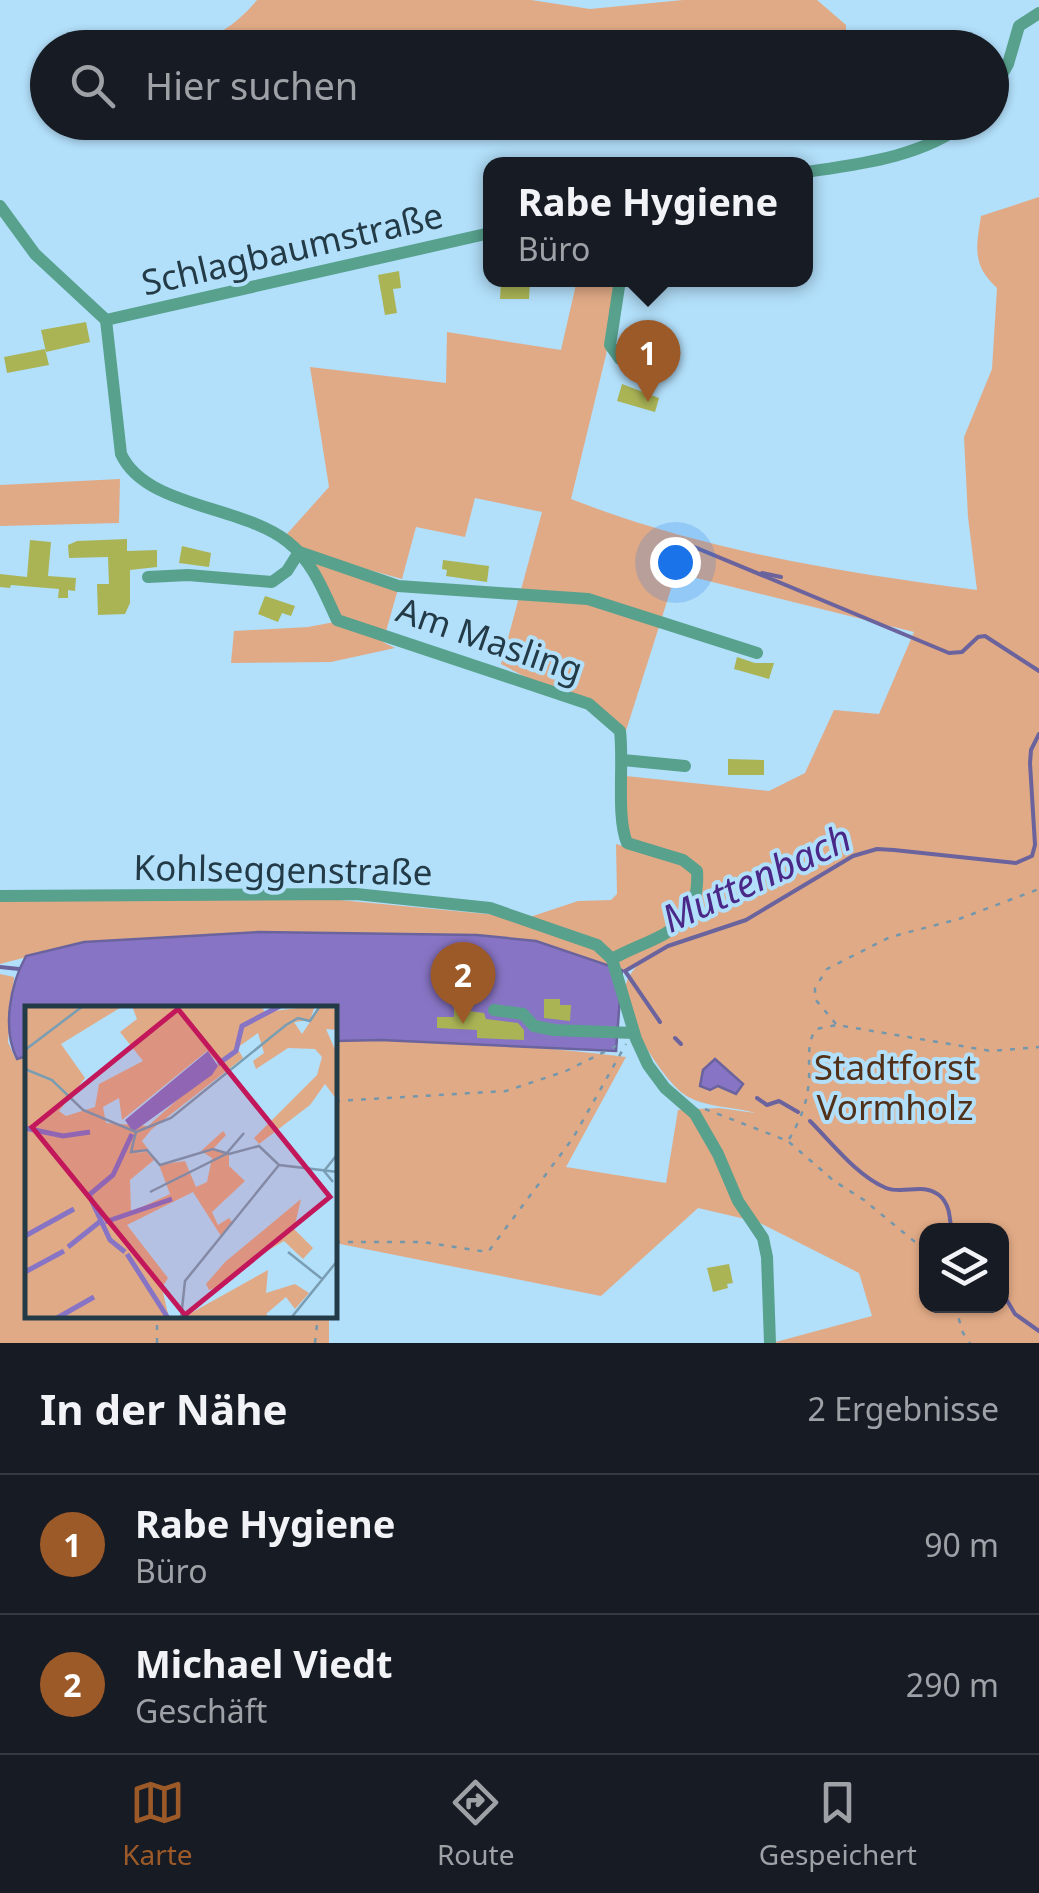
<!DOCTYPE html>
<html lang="de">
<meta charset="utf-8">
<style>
:root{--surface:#171b24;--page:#242831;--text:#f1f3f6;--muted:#9ea1a6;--line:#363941;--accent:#9d5a29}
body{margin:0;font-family:"Noto Sans",sans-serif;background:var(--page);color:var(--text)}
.controls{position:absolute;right:30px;bottom:30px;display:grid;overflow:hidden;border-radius:20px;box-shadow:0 2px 8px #0004}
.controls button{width:90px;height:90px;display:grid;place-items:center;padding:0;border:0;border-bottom:2px solid var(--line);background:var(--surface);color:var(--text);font:50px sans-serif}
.you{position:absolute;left:675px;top:562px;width:35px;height:35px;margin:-25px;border:8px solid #fff;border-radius:50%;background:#1a73e8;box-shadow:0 0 0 15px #1a73e833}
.badge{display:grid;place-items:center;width:65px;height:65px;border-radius:50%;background:var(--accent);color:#fff;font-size:32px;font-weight:700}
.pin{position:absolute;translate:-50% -82px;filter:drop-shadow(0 2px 5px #0008)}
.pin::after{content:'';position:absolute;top:52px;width:35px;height:30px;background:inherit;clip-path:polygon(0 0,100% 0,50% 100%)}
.popup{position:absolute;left:483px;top:157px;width:330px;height:130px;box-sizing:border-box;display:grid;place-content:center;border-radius:20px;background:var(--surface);filter:drop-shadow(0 2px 8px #0005);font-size:32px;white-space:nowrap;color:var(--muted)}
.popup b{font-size:38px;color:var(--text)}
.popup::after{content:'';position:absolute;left:50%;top:100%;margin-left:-20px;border:20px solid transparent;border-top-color:var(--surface)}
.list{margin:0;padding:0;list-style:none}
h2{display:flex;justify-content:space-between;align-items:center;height:130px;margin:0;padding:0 40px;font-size:42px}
h2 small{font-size:32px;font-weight:400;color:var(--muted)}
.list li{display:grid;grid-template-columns:65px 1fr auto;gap:30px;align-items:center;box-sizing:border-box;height:140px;padding:0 40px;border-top:2px solid var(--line)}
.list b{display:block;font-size:38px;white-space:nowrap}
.list p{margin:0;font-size:32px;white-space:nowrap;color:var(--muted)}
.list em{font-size:32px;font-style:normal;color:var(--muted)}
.icon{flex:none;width:55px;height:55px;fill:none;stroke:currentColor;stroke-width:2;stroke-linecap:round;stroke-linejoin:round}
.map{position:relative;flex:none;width:1039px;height:1343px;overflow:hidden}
.search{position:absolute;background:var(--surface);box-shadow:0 2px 8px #0004;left:30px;right:30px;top:30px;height:110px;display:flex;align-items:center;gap:25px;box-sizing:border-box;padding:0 35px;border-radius:55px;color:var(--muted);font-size:38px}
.sheet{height:410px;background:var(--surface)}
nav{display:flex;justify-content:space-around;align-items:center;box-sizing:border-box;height:140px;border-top:2px solid var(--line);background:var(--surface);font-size:28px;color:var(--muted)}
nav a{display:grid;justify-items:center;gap:5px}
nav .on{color:var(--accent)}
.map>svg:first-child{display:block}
.green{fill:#e1aa86;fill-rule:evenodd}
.water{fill:#8874c4;stroke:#6a639e;stroke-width:2.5}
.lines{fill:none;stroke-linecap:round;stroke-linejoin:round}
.stream{stroke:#6a639e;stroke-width:4}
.building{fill:#aab455}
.path{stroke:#7497ac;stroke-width:2.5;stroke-dasharray:5 8;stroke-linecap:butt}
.minor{stroke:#57a18d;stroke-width:12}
.labels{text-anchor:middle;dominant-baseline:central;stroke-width:8;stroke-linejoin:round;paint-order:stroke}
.street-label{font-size:35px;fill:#233a47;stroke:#b2dffa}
.park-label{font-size:35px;fill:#52311a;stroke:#b2dffa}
.water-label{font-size:38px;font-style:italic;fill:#4a2887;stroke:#b2dffa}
.inset-river{fill:none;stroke:#8874c4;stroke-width:5}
.inset-road{fill:none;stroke:#799db2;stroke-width:2.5}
.view{fill:#c2185b;fill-opacity:0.15;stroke:#c2185b;stroke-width:5}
.inset-edge{fill:none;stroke:#233a47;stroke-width:5}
</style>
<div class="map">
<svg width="1039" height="1343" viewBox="0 0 1039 1343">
<rect width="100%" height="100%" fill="#b2dffa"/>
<g class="green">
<path d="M257,0H531L590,9L683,0H817L846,25V46L182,47C214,40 237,24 257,0Z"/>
<path d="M1039,197V1343H772L872,1316L859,1273L758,1222L698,1208L601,1296L335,1243V1041C432,1039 530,1045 626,1057L566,1167L666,1183L678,1110L719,1108L755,1113C733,1106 700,1108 681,1092C660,1074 625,1020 625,991C625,980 632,971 638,965L622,970L536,941L477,935L259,932L84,942L0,964V901L319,898L527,918L578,901L611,900L617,894L616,844L695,869L634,841L626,833V776L769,791L805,773L834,710L879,714L914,632L676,573L624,737L622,728L501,664L542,512L475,498L465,537L416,527L402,579L308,553L286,535L329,487L310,367L446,383L447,332L561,350L577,280H617L606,355L571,499C701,550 839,572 977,590L968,517L964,437L992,369L997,288C972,265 976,248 981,216ZM926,1230H1002V1306H926Z"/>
<polygon points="120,479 119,523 0,526 0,485"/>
<polygon points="312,561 398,589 383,642 395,648 331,662 231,663 234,631 308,627 340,621"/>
<polygon points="0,974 14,977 8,1042 16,1060 27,1057 28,1316 329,1316 329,1343 0,1343"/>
</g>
<g class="water">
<path d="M259,932L477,935L536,941L622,970L616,1051L381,1040L335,1041V1008H28L27,1056L17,1059C2,1029 10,985 26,956L84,942Z"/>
<polygon points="715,1059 743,1084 736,1094 718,1086 710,1090 700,1086 703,1070"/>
</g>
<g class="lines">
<g class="stream">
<polyline points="687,544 949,653 962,652 978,637 985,636 1039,671"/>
<polyline points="762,573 781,577"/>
<polyline points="0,967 19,969"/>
<polyline points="660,1022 625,971 668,946 746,920 853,856 877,849 894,850 1016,863 1032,856 1035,845 1030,763 1031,750 1039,734"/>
<polyline points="675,1038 681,1044"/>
<polyline points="757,1098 767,1105 779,1101 798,1112"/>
<path d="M810,1121C832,1143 857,1176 886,1188C904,1195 922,1182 939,1195C950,1204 950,1218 951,1230"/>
<polyline points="1002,1292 1015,1314 1039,1331"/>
</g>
</g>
<g class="building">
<polygon points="399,271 401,288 393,289 397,313 385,315 378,275"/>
<polygon points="501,281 530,282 529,299 500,299"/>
<polygon points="86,322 90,342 46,352 41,330"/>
<polygon points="45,349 49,365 7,373 4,357"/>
<polygon points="622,384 659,398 655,412 617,401"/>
<polygon points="127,539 127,551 157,550 157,567 130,570 130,603 125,614 98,615 97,584 109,584 108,557 69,558 68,545 77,541"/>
<polygon points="30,540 51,542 48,576 76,578 75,591 68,590 68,598 58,598 59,589 11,585 10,588 0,587 0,574 27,577"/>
<polygon points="182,546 211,553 209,567 179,563"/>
<polygon points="443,560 489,566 487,582 446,576 447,570 442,569"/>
<polygon points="265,596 295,606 291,616 282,613 278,622 258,614"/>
<polygon points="737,657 755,663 774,663 769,679 734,669"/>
<polygon points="728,759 764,760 764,775 728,775"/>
<polygon points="544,999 560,999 560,1005 571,1005 570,1021 544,1018"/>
<polygon points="454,1009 484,1013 486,1019 518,1023 524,1030 524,1040 477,1038 477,1030 437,1028 437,1017 454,1017"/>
<polygon points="729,1264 733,1283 727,1284 728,1288 713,1292 707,1268"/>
</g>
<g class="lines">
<g class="path">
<polyline points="836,1024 815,999 815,988 827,969 890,937 959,919 1039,889"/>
<polyline points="335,1101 506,1091 566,1071 616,1046"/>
<path d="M705,1109L788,1141C800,1121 808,1102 809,1078C810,1060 806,1044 816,1029L837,1025L991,1051L1039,1047"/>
<polyline points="789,1142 834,1181 864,1200 926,1251"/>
<polyline points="335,1242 422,1242 488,1252 573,1138 626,1044"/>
<polyline points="955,1306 963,1333 970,1343"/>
<polyline points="157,1343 157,1316"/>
<polyline points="315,1343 318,1316"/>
</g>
<g class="minor">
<polyline points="992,92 1008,64 1019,26 1039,13"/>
<path d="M806,172C860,164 922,157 967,122"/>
<path d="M0,206L35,254L106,320L121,454C146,508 242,505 288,542C313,562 324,592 337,620L589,704L620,731C624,763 616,816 627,843L683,860L697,871C701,932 656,935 612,959"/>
<polyline points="620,280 610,345 620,359 632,364"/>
<polyline points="106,320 490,233"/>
<polyline points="148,577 188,575 272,582 287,571 299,552 398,586 588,599 757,653"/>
<polyline points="623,760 685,766"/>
<polyline points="0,896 356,894 490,908 597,945 612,959 636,1039 648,1065 665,1088 695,1114 718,1154 738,1201 763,1238 767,1257 770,1343"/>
<polyline points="494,1010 523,1014 534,1026 554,1030 634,1033"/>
</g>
</g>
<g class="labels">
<g class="street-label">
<text transform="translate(292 248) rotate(-13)">Schlagbaumstraße</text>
<text transform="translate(490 639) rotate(19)">Am Masling</text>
<text transform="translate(283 869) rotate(1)">Kohlseggenstraße</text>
</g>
<g class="park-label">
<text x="895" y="1066">Stadtforst<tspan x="895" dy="40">Vormholz</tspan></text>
</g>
<g class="water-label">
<text transform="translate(756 877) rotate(-25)">Muttenbach</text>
</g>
</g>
<g transform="translate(25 1006)">
<rect width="312" height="312" fill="#b2dffa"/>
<path d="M0,0H98L36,38L60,72L34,105L41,110L70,101L74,78L118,55L95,26L112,13L107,0H236L240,6L290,0L285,14L269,16L277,28L295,1L312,3V24L301,23L312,48V94L300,78L285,99L234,138L229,132L292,69L297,51L290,43L263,42L231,63L228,55L239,47L233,27L192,56L182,45L97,114L94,92L78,101L81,117L123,120L197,54L214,45L218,52L127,123L117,135L123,143L111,148L121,145L129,154L105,174L106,206L145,188L134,159L160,155L171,181L182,176L187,152L176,145L198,125L201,129L188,143L204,149V160L220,175L187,206L193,219L204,212L208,217L196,230L168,186L102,219L143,272L137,282L144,312H0ZM276,193L269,223L288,242L278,253L259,235L222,257L202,278L184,284L181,278L200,256ZM243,264L241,287L270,278L284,287L270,303L261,291L241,308L245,312H157Z" fill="#e1aa86"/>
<path d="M183,45L193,60L187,69L108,126L100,114Z" fill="#8874c4"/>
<path class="inset-river" d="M193,58L211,45L217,20L255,0M0,122L38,130L65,126M80,216L147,193M0,230L49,203M43,241L77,214M100,246L85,234L64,189L88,169L107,128M102,248L143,312M0,266L39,245M32,312L69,291"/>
<path class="inset-road" d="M0,44L58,0M0,63L27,74L58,104L111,126M111,126L106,146L122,144L135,159L188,143L204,148L234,140L254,159L313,166M111,126L146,112L261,19L273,12L285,15L295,0M308,176L299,165L311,150M125,186L201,148L219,127M263,246L297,273M156,312L160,275L254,159M266,312L313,254"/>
<path class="view" d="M153,3L305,191L160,309L7,121Z"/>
<rect width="312" height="312" class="inset-edge"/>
</g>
</svg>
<div class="controls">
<button><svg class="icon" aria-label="layers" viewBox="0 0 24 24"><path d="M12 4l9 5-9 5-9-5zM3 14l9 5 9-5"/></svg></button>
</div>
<div class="you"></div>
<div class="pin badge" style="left:648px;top:402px">1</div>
<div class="popup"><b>Rabe Hygiene</b>Büro</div>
<div class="pin badge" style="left:463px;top:1024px">2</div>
<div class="search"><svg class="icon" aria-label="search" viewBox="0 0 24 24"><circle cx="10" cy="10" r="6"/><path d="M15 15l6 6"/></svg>Hier suchen</div>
</div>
<section class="sheet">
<h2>In der Nähe<small>2 Ergebnisse</small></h2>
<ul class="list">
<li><span class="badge">1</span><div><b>Rabe Hygiene</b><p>Büro</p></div><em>90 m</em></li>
<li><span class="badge">2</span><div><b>Michael Viedt</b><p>Geschäft</p></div><em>290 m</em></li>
</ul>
</section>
<nav>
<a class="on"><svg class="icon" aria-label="map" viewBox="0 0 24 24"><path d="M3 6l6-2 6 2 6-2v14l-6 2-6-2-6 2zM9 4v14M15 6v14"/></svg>Karte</a>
<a><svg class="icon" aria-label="directions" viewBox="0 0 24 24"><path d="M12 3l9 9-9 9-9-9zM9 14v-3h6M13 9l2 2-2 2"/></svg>Route</a>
<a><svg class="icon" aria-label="saved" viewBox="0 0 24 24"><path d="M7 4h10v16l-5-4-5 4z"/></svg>Gespeichert</a>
</nav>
